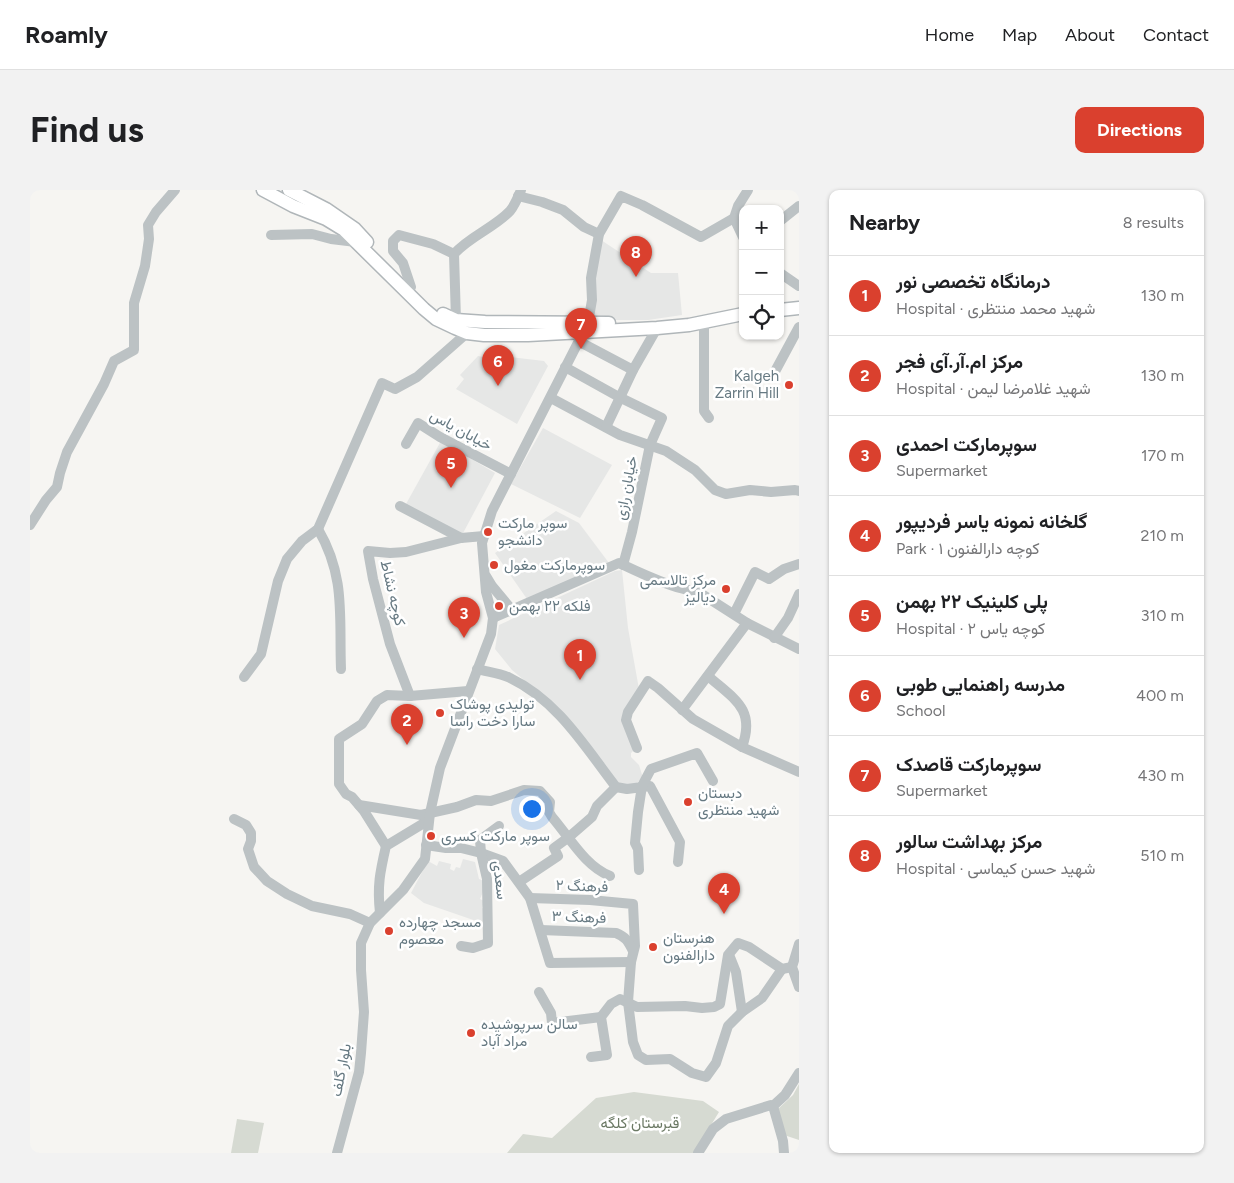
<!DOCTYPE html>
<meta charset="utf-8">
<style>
:root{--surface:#fff;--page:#f2f2f2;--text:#202124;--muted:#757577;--line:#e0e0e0;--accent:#da402e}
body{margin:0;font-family:Figtree,Vazirmatn,sans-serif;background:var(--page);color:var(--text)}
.controls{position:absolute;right:15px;top:15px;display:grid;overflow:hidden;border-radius:10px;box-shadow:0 1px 4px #0004}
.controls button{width:45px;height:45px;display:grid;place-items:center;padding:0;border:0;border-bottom:1px solid var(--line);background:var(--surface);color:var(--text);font:25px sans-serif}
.you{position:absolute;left:501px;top:618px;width:18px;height:18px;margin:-12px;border:4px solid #fff;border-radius:50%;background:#1a73e8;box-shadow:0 0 0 8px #1a73e833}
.badge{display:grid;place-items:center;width:32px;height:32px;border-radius:50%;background:var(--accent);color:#fff;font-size:16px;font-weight:700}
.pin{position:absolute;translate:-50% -41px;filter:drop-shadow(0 1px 2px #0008)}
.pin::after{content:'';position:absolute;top:26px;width:18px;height:15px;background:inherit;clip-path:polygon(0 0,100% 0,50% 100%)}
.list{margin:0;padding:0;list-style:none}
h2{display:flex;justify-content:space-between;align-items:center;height:65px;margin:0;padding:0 20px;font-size:21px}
h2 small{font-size:16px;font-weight:400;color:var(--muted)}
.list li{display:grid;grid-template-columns:32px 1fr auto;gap:15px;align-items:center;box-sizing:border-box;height:80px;padding:0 20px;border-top:1px solid var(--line)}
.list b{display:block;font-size:19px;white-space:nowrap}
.list p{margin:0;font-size:16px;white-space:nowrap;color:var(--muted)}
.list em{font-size:16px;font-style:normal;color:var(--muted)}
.icon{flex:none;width:28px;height:28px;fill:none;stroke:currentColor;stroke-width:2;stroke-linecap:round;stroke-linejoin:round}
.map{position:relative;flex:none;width:769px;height:963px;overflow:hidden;border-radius:10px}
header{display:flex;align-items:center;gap:30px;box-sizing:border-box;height:70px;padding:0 25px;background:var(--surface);border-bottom:1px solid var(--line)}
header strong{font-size:24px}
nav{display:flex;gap:28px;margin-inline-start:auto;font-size:18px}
.intro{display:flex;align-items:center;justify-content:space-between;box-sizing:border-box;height:120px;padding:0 30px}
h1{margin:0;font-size:35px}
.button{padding:12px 22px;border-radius:10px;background:var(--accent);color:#fff;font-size:18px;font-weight:700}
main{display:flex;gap:30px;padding:0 30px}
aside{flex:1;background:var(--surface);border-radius:10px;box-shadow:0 1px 4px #0004}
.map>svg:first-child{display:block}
.built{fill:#e6e7e6}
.green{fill:#d6dad2}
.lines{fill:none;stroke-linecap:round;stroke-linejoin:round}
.major-casing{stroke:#b0b6b9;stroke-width:15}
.minor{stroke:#bcc2c4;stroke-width:10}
.major{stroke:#fff;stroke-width:12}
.poi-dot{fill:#da402e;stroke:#fff;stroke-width:2}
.labels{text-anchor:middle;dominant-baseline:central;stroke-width:5;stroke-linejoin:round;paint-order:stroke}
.poi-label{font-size:15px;fill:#667982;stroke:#fff;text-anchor:start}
.street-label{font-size:15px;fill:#667982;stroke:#fff}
.park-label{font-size:15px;fill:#6b7964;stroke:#fff}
</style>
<header>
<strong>Roamly</strong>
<nav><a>Home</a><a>Map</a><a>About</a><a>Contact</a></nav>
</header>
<div class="intro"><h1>Find us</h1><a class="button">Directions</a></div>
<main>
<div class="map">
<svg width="769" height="963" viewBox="0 0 769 963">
<rect width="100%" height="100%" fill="#f6f5f2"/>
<g class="built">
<polygon points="571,50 621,83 648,83 652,125 618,130 564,130 563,90"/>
<polygon points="456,164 514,171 518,176 487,234 426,199 434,189 430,185 448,166 453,167"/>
<polygon points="513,238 582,275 550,328 481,294"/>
<polygon points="411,251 465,283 432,345 376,314"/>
<polygon points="526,321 549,333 579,373 497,409 465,363"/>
<polygon points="592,380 598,438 609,499 591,529 604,560 601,563 601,567 609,575 613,588 604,595 589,595 524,515 482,480 465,459 469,435 585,381"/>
<polygon points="433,669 445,672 449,689 454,691 456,695 450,709 454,711 452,718 456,720 452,733 394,713 381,703 398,671 407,676 409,671 421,674 420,679 424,681 426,677 430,678"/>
</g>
<g class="green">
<polygon points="769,894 769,950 754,945 747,920 763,905"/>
<polygon points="604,902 673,911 689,922 664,963 477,963 493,944 522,948 566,908"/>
<polygon points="207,929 234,933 228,963 201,963"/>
</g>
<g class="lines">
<defs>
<g id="major">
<polyline points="233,0 263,16 296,29 314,40 394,119 406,129 425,138 437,143 454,145 498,145 627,138 659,135 713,124"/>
<polyline points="259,0 296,19 325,39 337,52"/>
<polyline points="750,120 769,118"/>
<polyline points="413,124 426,130 455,132 579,133"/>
</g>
</defs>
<use href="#major" class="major-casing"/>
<g class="minor">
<polyline points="488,6 512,12 533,20 554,37 569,44"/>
<polyline points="750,31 769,16"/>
<polyline points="241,45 282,44 301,49 326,52"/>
<polyline points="713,47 704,28 708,16 718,0"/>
<polyline points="750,83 769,96"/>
<polyline points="381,97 373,73 363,61 363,51 369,45 403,54 424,64"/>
<path d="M426,130L424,64C440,46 464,38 480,21C485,15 488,7 491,0"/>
<polyline points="674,132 674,221 679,228"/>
<polyline points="550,152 603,180"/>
<polyline points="535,177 589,207 632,228 620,255 602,342 593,375"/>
<polyline points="742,187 769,137"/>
<polyline points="521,208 590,245 636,261 665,280 685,300 696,304 720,300 741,302 765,300 769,301"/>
<polyline points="576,237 603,180 627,138"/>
<polyline points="376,254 388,233 410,247 481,284"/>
<polyline points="370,316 431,348"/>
<polyline points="0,335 16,310 27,297 30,283 37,262 74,194 84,171 104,160 104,113 115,76 119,49 118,35 126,22 145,0"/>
<path d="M288,339C316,387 309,426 311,479"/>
<polyline points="456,386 462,396 482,420"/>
<polyline points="704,424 725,382 739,389 754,379 769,374"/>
<path d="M463,428L589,373C608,382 647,401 667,401L717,433L769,459"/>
<polyline points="744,448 758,428 769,404"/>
<path d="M447,479C458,482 471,483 480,488C528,511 555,557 586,597L597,599L620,596L650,652L648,672"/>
<path d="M678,486C704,509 726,519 712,557"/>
<polyline points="214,487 231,464 248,391 257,369 272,351 288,339 352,193 365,199 387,187 437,143"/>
<polyline points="380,506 360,454 343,389 338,361 360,363 376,362 431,348 454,346"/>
<polyline points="652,520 717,433"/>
<polyline points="607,558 596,530 598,522 618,491 628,498 663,529 712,557 769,582"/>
<path d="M329,615L391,625L427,617L446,610L461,611L494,600L510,601L520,612L519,622L522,627C540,648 555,676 580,686"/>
<polyline points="204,629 216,635 221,643 221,651 218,659 224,677 237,691 257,704 282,716 320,724 340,733"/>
<polyline points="396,655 416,658 431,658 451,663 473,671 500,708 520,773 601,772"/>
<polyline points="356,656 334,621 322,607 316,604 309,594 309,549 332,534 347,511 357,505 380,506 438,501"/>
<polyline points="609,680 608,659 605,653 608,622 612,596 621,579 667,563 683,591"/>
<polyline points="489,692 528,666 524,658 539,647 562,627 567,616 586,597"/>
<polyline points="500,708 560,710 603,714 605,756 601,772 598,812 603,852 608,865 616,870 640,869 662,883 676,887 686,873 698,836 712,822 732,808 752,779"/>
<path d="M350,723C347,696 350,682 356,656L399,630"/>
<path d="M511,740L586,743C596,747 598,751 603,761"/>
<polyline points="769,754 762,777 769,797"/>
<polyline points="431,756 443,758 458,753 457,689 451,663 450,650 469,636"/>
<polyline points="700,767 706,782 712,822"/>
<polyline points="509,802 521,823 522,833 571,827"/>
<polyline points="561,867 577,865 571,827 581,814 590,809 607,817 655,816 672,818 684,817 690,814 698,765 708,753 719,757 752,779 762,777"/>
<polyline points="743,916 753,951 754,963"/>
<polyline points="307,963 329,882 331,863 334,822 331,780 331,753 340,733 373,700 395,669 400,623 410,578 461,444 463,428 456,402 452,353 462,321 558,133 562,110 561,88 569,44 591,6 612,15 671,47 704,28"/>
<polyline points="668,963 683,939 696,929 741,915 743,916 755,905 769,883"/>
</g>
<use href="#major" class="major"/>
</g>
<g class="poi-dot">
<circle cx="759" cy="195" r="5"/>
<circle cx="458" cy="342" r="5"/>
<circle cx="464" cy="375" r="5"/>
<circle cx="696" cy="399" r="5"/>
<circle cx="469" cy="416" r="5"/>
<circle cx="410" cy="523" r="5"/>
<circle cx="658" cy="612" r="5"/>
<circle cx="401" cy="646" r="5"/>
<circle cx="359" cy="741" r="5"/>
<circle cx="623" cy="757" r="5"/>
<circle cx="441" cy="843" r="5"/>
</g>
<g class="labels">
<g class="poi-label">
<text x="749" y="186" text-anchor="end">Kalgeh<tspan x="749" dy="17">Zarrin Hill</tspan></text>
<text x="468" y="333">سوپر مارکت<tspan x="468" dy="17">دانشجو</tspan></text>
<text x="474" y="375">سوپرمارکت مغول</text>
<text x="686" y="390" text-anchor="end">مرکز تالاسمی<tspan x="686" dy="17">دیالیز</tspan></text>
<text x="479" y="416">فلکه ۲۲ بهمن</text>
<text x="420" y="514">تولیدی پوشاک<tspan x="420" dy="17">سارا دخت راسا</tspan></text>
<text x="668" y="603">دبستان<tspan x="668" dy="17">شهید منتظری</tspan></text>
<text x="411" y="646">سوپر مارکت کسری</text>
<text x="369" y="732">مسجد چهارده<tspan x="369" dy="17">معصوم</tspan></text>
<text x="633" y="748">هنرستان<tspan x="633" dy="17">دارالفنون</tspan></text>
<text x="451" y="834">سالن سرپوشیده<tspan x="451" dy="17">مراد آباد</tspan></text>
</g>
<g class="street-label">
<text transform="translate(431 240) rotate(29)">خیابان یاس</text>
<text transform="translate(596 298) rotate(-79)">خیابان رازی</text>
<text transform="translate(363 403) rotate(77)">کوچه نشاط</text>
<text transform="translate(470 690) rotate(83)">سعدی</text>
<text transform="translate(552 696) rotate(2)">فرهنگ ۲</text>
<text transform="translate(549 727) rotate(2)">فرهنگ ۳</text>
<text transform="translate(311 880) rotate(-79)">بلوار گلف</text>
</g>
<g class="park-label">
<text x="610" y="933">قبرستان کلگه</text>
</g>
</g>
</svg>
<div class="controls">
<button>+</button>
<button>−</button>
<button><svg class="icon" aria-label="locate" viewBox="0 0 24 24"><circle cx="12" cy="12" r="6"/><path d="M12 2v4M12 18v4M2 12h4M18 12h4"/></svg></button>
</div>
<div class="you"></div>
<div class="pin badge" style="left:550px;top:490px">1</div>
<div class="pin badge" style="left:377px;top:555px">2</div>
<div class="pin badge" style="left:434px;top:448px">3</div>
<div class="pin badge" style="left:694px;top:724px">4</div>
<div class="pin badge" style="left:421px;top:298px">5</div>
<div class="pin badge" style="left:468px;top:196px">6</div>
<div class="pin badge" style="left:551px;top:159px">7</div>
<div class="pin badge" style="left:606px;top:87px">8</div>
</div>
<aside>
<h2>Nearby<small>8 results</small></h2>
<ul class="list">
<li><span class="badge">1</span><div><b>درمانگاه تخصصی نور</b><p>Hospital · شهید محمد منتظری</p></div><em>130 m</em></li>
<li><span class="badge">2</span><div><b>مرکز ام.آر.آی فجر</b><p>Hospital · شهید غلامرضا لیمن</p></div><em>130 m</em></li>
<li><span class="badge">3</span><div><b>سوپرمارکت احمدی</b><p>Supermarket</p></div><em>170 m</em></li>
<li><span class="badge">4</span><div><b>گلخانه نمونه یاسر فردیپور</b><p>Park · کوچه دارالفنون ۱</p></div><em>210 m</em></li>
<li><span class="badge">5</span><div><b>پلی کلینیک ۲۲ بهمن</b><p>Hospital · کوچه یاس ۲</p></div><em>310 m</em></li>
<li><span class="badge">6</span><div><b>مدرسه راهنمایی طوبی</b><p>School</p></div><em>400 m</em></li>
<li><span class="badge">7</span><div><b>سوپرمارکت قاصدک</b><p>Supermarket</p></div><em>430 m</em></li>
<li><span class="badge">8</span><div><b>مرکز بهداشت سالور</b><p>Hospital · شهید حسن کیماسی</p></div><em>510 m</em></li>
</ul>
</aside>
</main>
